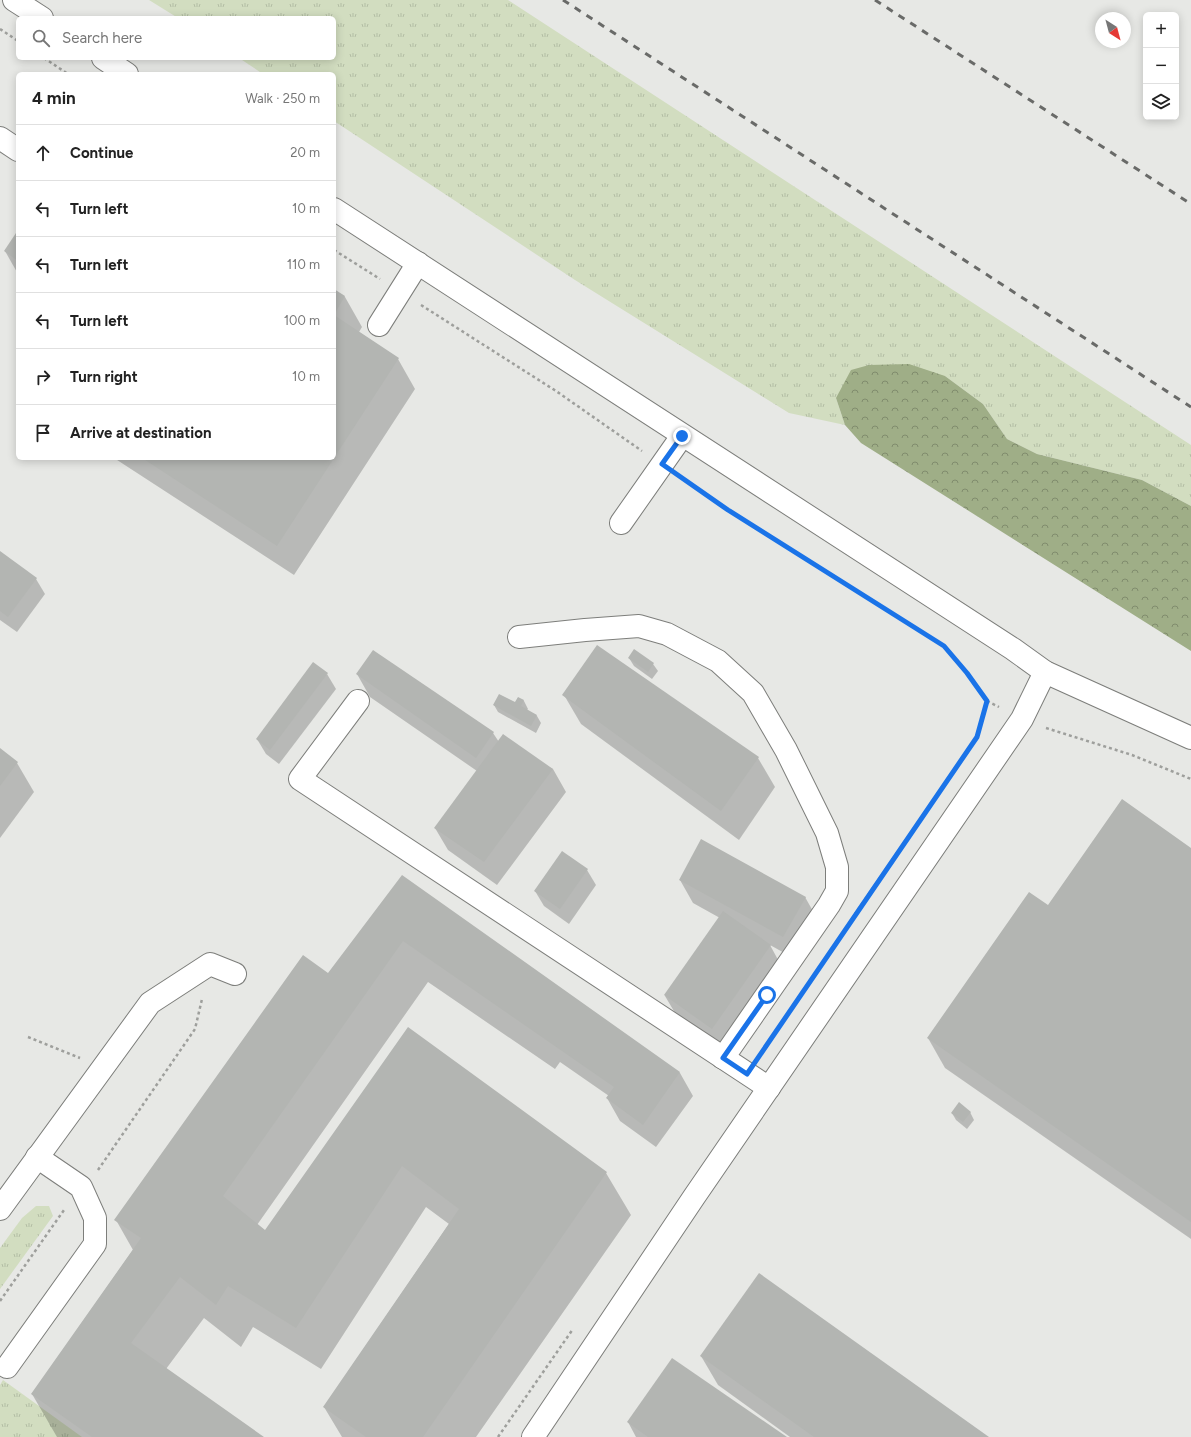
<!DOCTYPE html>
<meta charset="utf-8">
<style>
:root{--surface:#fff;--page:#f2f2f2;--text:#222;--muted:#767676;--line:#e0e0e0}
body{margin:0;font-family:Figtree,sans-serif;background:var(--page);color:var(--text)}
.controls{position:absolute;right:12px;top:12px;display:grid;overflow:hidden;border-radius:6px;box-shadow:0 2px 10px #0003}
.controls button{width:36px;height:36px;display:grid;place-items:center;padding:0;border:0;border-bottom:1px solid var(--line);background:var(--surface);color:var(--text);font:20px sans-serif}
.compass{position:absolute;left:1095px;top:12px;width:36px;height:36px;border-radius:50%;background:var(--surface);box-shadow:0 2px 10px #0003;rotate:144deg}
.stop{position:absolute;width:12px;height:12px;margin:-9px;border:3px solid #1a73e8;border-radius:50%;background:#fff}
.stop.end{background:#1a73e8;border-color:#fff;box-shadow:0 1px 4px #0008}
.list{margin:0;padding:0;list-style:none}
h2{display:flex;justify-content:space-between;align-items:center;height:52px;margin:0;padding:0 16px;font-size:17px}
h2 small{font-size:13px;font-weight:400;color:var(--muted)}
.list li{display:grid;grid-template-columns:26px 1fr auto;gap:12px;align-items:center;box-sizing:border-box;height:56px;padding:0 16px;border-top:1px solid var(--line)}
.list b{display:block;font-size:15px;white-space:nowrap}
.list em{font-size:13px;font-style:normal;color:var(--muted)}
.icon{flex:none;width:22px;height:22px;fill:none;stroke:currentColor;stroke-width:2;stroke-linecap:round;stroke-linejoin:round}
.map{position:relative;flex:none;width:1191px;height:1437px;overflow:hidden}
.search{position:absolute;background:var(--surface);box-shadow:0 2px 10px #0003;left:16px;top:16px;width:320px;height:44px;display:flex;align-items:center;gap:10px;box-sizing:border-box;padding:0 14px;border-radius:6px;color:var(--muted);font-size:15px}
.panel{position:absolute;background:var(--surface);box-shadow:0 2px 10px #0003;left:16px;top:72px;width:320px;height:388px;border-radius:6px}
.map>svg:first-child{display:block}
.grass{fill:url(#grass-tufts)}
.forest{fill:url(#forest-crowns)}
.shadow{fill:#0003}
.building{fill:#b3b5b2}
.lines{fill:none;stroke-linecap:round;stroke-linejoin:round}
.minor-casing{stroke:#7d7e7b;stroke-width:24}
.path{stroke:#9e9f9c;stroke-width:2.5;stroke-dasharray:3 3;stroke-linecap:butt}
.minor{stroke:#fff;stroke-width:22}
.rail{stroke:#696a68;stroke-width:3;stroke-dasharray:7 7;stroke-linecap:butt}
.route{stroke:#1a73e8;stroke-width:5}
</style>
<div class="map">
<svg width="1191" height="1437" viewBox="0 0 1191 1437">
<defs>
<pattern id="grass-tufts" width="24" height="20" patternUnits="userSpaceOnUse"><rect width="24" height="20" fill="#d2ddc0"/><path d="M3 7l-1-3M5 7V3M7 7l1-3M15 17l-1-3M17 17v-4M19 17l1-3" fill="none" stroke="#b3bda4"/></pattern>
<pattern id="forest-crowns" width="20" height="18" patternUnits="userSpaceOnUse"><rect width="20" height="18" fill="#9fae87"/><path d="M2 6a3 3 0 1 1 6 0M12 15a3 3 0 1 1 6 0" fill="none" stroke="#808c6d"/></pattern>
</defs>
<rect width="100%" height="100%" fill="#e7e8e5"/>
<g class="grass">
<polygon points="149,0 508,0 1191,445 1191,506 1142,480 1037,454 1007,439 983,404 945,376 836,398 845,425 789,413 575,280 334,121 334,74 263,74 239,58 334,58 334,18 178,18"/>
<polygon points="36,1206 49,1206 53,1216 0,1289 0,1248 22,1218"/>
<polygon points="3,1380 82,1437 0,1437 0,1385"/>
</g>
<polygon class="forest" points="909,364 945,376 983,404 1007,439 1037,454 1142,480 1191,506 1191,651 861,443 845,425 836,398 851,370 869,365"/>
<g class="shadow">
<polygon points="18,232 18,274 5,251"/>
<polygon points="334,290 345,297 362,327 359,332 398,359 415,389 294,575 114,458 334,458"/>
<polygon points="0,552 36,579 45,594 17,632 0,620"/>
<polygon points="635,651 653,664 658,671 652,679 634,666 629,658"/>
<polygon points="327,674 336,689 279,764 266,754 257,739"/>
<polygon points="357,674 493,733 499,742 553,769 566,792 497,885 448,850 435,828 477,771 370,697"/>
<polygon points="564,695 758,758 775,787 739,840 581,724"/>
<polygon points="518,698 524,701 528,709 527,710 537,716 541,723 536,733 498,712 494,705 515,703"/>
<polygon points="0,749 17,763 34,792 0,838"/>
<polygon points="1191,849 1191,1239 945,1068 928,1038 1048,907"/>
<polygon points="587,870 596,885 569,924 544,906 535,891"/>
<polygon points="402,877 680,1073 693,1096 656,1147 620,1121 607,1098 609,1096 560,1062 555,1069 428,982 257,1225 266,1231 408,1029 606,1173 631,1215 476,1437 342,1437 324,1407 449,1224 426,1207 321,1369 253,1327 241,1347 204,1318 166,1369 262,1437 57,1437 32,1394 133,1250 116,1220 329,974"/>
<polygon points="680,880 805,897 818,920 797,960 770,945 783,969 725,1052 678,1018 665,996 720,918 693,903"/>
<polygon points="970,1112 974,1120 967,1129 956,1120 952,1113"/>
<polygon points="701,1356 987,1437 790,1437 718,1385"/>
<polygon points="628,1422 785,1437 636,1437"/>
</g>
<g class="building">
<polygon points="18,230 18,261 4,251"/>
<polygon points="334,289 345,296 334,315 399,358 277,546 142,458 334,458"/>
<polygon points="0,551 37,578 8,617 0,611"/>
<polygon points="597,645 759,757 721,811 562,695"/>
<polygon points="634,649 654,663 648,672 628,658"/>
<polygon points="373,650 494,732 476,758 356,674"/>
<polygon points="313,662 328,673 270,750 256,739"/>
<polygon points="499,694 515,702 518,697 524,700 521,706 537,715 531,726 493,705"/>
<polygon points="503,734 553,769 484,862 434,828"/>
<polygon points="0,748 18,762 0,786"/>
<polygon points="1122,799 1191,848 1191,1222 927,1038 1029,892 1048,905"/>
<polygon points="701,839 806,897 783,937 679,880"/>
<polygon points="562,851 588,869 560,909 534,891"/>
<polygon points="402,875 680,1072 643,1125 606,1098 614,1087 403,941 223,1196 265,1230 408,1027 607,1172 423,1437 366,1437 323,1407 459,1209 402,1166 296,1328 228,1286 216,1305 180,1277 131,1343 264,1437 92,1437 31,1394 141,1238 114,1220 303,955 328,973"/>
<polygon points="723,911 771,945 712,1029 664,995"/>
<polygon points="959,1102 971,1112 963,1122 951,1113"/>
<polygon points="759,1273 989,1437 814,1437 700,1356"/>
<polygon points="672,1358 787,1437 648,1437 627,1422"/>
</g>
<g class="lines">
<defs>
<g id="minor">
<polyline points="14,0 42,18"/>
<polyline points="103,58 127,74"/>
<polyline points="0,138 18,150"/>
<polyline points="334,209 1013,649 1045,672 1191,738"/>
<polyline points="379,325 418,263"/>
<polyline points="621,523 682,436"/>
<polyline points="519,637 585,630 639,626 667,634 718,661 753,693 786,750 827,833 837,867 837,891 829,905 723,1058"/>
<polyline points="358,701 300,779 769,1088"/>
<polyline points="0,1209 150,1003 210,964 235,974"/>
<polyline points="7,1367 95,1244 95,1218 81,1187 37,1157"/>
<polyline points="533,1437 694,1197 1022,719 1045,672"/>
</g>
</defs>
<use href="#minor" class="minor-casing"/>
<g class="path">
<polyline points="0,29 18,41"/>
<polyline points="44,58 68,74"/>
<polyline points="334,250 380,279"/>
<polyline points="421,305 556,391 642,451"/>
<polyline points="683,479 728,510 944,646 967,673 987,701 977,737 855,914"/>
<polyline points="987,701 999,707"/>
<polyline points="1046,728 1132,755 1191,779"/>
<polyline points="28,1037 80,1058"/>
<polyline points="98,1170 195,1029 202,999"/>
<polyline points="0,1301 64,1210"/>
<polyline points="498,1437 573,1329"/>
</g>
<use href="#minor" class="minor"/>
<g class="rail">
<polyline points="563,0 1191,407"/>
<polyline points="875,0 1191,204"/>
</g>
</g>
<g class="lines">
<polyline class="route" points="682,436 662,464 728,510 944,646 967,673 987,701 977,737 747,1074 723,1058 767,995"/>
</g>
</svg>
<div class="controls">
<button>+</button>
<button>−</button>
<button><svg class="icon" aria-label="layers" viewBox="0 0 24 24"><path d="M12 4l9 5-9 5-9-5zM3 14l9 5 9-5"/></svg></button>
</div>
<svg class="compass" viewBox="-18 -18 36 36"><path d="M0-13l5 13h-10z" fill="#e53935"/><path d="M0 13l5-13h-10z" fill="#767676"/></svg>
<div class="stop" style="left:767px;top:995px"></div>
<div class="stop end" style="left:682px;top:436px"></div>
<div class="search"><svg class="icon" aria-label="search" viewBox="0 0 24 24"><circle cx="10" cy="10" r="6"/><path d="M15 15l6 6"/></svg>Search here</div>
<section class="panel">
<h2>4 min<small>Walk · 250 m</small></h2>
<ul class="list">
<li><svg class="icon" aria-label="ahead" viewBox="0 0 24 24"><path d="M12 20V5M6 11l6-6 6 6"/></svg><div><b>Continue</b></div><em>20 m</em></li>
<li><svg class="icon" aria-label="left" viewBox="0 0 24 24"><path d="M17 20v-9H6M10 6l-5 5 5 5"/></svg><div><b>Turn left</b></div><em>10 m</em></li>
<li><svg class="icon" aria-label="left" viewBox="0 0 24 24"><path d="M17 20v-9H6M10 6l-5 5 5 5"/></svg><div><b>Turn left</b></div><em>110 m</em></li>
<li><svg class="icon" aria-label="left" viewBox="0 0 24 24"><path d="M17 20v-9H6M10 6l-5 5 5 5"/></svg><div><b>Turn left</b></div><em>100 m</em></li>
<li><svg class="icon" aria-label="right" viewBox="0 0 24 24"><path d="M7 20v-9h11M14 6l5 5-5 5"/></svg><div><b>Turn right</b></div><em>10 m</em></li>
<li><svg class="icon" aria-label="arrive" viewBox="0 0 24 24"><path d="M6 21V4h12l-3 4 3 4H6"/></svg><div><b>Arrive at destination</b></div></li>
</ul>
</section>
</div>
